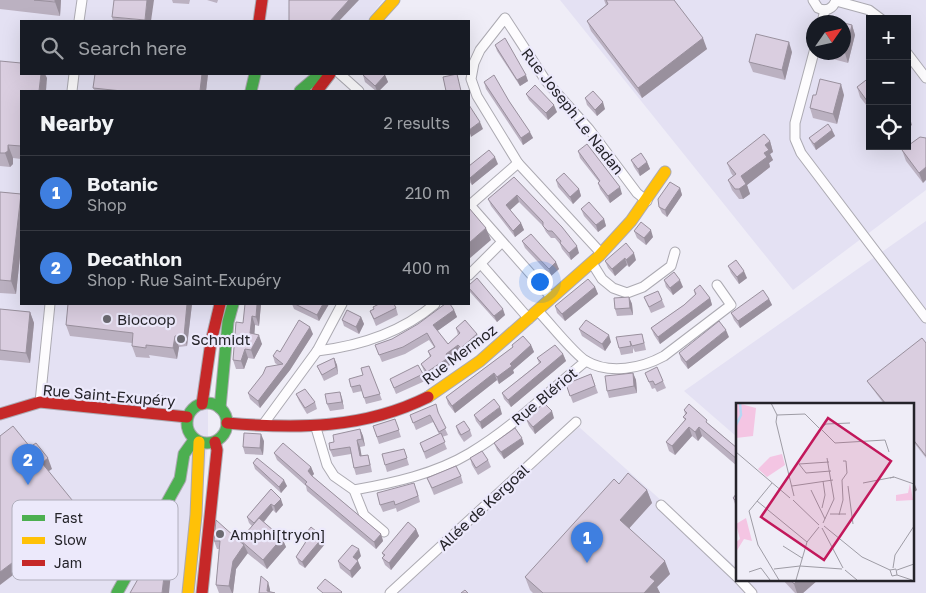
<!DOCTYPE html>
<meta charset="utf-8">
<style>
:root{--surface:#171b24;--page:#242831;--text:#f1f3f6;--muted:#9ea1a6;--line:#363941;--accent:#6b6a71}
body{margin:0;font-family:"Golos Text",sans-serif;background:var(--page);color:var(--text)}
.controls{position:absolute;right:15px;top:15px;display:grid;overflow:hidden;border-radius:0px;box-shadow:0 5px 20px #0002}
.controls button{width:45px;height:45px;display:grid;place-items:center;padding:0;border:0;border-bottom:1px solid var(--line);background:var(--surface);color:var(--text);font:25px sans-serif}
.compass{position:absolute;left:806px;top:15px;width:45px;height:45px;border-radius:50%;background:var(--surface);box-shadow:0 5px 20px #0002;rotate:56deg}
.you{position:absolute;left:539px;top:281px;width:18px;height:18px;margin:-12px;border:4px solid #fff;border-radius:50%;background:#1a73e8;box-shadow:0 0 0 8px #1a73e833}
.badge{display:grid;place-items:center;width:32px;height:32px;border-radius:50%;background:var(--accent);color:#fff;font-size:16px;font-weight:700}
.pin{position:absolute;translate:-50% -41px;filter:drop-shadow(0 1px 2px #0008)}
.pin::after{content:'';position:absolute;top:26px;width:18px;height:15px;background:inherit;clip-path:polygon(0 0,100% 0,50% 100%)}
.list{margin:0;padding:0;list-style:none}
h2{display:flex;justify-content:space-between;align-items:center;height:65px;margin:0;padding:0 20px;font-size:21px}
h2 small{font-size:16px;font-weight:400;color:var(--muted)}
.list li{display:grid;grid-template-columns:32px 1fr auto;gap:15px;align-items:center;box-sizing:border-box;height:75px;padding:0 20px;border-top:1px solid var(--line)}
.list b{display:block;font-size:19px;white-space:nowrap}
.list p{margin:0;font-size:16px;white-space:nowrap;color:var(--muted)}
.list em{font-size:16px;font-style:normal;color:var(--muted)}
.icon{flex:none;width:28px;height:28px;fill:none;stroke:currentColor;stroke-width:2;stroke-linecap:round;stroke-linejoin:round}
.map{position:relative;flex:none;width:926px;height:593px;overflow:hidden}
.search{position:absolute;background:var(--surface);box-shadow:0 5px 20px #0002;left:20px;top:20px;width:450px;height:55px;display:flex;align-items:center;gap:12px;box-sizing:border-box;padding:0 18px;border-radius:0px;color:var(--muted);font-size:19px}
.panel{position:absolute;background:var(--surface);box-shadow:0 5px 20px #0002;left:20px;top:90px;width:450px;height:215px;border-radius:0px}
.map>svg:first-child{display:block}
.built{fill:#e4e1f3;fill-rule:evenodd}
.lines{fill:none;stroke-linecap:round;stroke-linejoin:round}
.street-casing{stroke:#acaab2;stroke-width:11}
.fast-casing{stroke:#acaab2;stroke-width:13}
.slow-casing{stroke:#acaab2;stroke-width:13}
.jam-casing{stroke:#acaab2;stroke-width:13}
.street{stroke:#fdfcfe;stroke-width:9}
.fast{stroke:#4caf50;stroke-width:11}
.slow{stroke:#ffc107;stroke-width:11}
.jam{stroke:#c62828;stroke-width:11}
.wall{fill:#bbb1c1}
.shaded-wall{fill:#99909d}
.building{fill:#dacee0;stroke:#99909d}
.poi-dot{fill:#6b6a71;stroke:#ece9fb;stroke-width:2}
.labels{text-anchor:middle;dominant-baseline:central;stroke-width:4.5;stroke-linejoin:round;paint-order:stroke}
.street-label{font-size:15px;fill:#242329;stroke:#ece9fb}
.poi-label{font-size:15px;fill:#242329;stroke:#ece9fb;text-anchor:start}
.inset-river{fill:none;stroke:#b8d7f4;stroke-width:2.5}
.inset-road{fill:none;stroke:#9e9ca5;stroke-width:1}
.view{fill:#c2185b;fill-opacity:0.15;stroke:#c2185b;stroke-width:2.5}
.inset-edge{fill:none;stroke:#242329;stroke-width:2.5}
.key{fill:#ece9fb;stroke:#b0aebc;stroke-width:1}
.key-label{font-size:14px;fill:#242329}
</style>
<div class="map">
<svg width="926" height="593" viewBox="0 0 926 593">
<rect width="100%" height="100%" fill="#efedf7"/>
<g class="built">
<polygon points="0,0 383,0 367,21 21,21 21,74 326,74 312,91 21,91 21,304 225,304 214,349 208,403 208,444 190,593 0,593"/>
<path d="M560,0H926V190L793,290ZM870,19H907V146H870ZM814,22H844V52H814Z"/>
<polygon points="926,221 926,593 398,593 579,427 737,568 737,579 912,579 912,404 737,404 737,437 684,391"/>
</g>
<g class="lines">
<defs>
<g id="street">
<path d="M813,0L818,8C826,12 833,9 836,0"/>
<polyline points="836,1 869,10 881,19"/>
<polyline points="79,21 82,0"/>
<polyline points="822,22 825,10"/>
<polyline points="814,52 795,123 795,139 801,153 926,318"/>
<polyline points="907,53 926,78"/>
<polyline points="340,74 359,91"/>
<polyline points="72,91 74,74"/>
<polyline points="469,204 552,298"/>
<polyline points="470,205 518,163"/>
<polyline points="601,253 518,163 477,96 471,79 474,63 480,50 505,18 546,81 589,129 637,193 647,201"/>
<polyline points="592,263 602,279 613,288 627,293 643,287 671,266 675,252"/>
<polyline points="481,264 529,319"/>
<polyline points="469,275 502,242"/>
<path d="M538,311C549,322 574,354 586,361C610,375 642,368 664,356L731,305L717,285"/>
<path d="M317,351C360,346 402,332 435,304"/>
<polyline points="40,402 50,304"/>
<polyline points="262,426 317,351 342,304"/>
<polyline points="316,428 327,465 334,476 354,490 364,515 384,532"/>
<path d="M354,490C393,483 435,474 470,453C512,428 548,392 586,361"/>
<polyline points="661,505 737,577"/>
<polyline points="739,579 752,593"/>
<polyline points="390,593 576,422"/>
</g>
<g id="fast">
<polyline points="251,91 255,74"/>
<polyline points="300,91 320,74"/>
<circle cx="207" cy="423" r="20"/>
<polyline points="220,408 228,322 233,304"/>
<polyline points="117,593 180,479 184,454 194,440"/>
</g>
<g id="slow">
<polyline points="375,21 394,0"/>
<polyline points="428,397 480,361 599,256 631,221 665,172"/>
<polyline points="188,593 196,515 199,442"/>
</g>
<g id="jam">
<polyline points="259,21 262,0"/>
<polyline points="317,91 330,74"/>
<polyline points="202,404 211,342 220,304"/>
<polyline points="0,414 40,402 187,417"/>
<path d="M227,423C297,429 364,429 428,397"/>
<polyline points="202,593 217,450 215,442"/>
</g>
</defs>
<use href="#street" class="street-casing"/>
<use href="#fast" class="fast-casing"/>
<use href="#slow" class="slow-casing"/>
<use href="#jam" class="jam-casing"/>
<use href="#street" class="street"/>
<use href="#fast" class="fast"/>
<use href="#slow" class="slow"/>
<use href="#jam" class="jam"/>
</g>
<g class="wall">
<polygon points="0,0 61,0 60,16 0,9"/>
<polygon points="172,0 190,0 189,4 173,3"/>
<polygon points="207,0 218,0 217,3"/>
<polygon points="604,0 674,0 707,49 642,98 591,31 587,21 606,5"/>
<polygon points="112,17 151,21 113,21"/>
<polygon points="852,25 855,35 848,63 833,59 830,52 844,52"/>
<polygon points="495,45 528,81 520,86 497,51"/>
<polygon points="792,52 785,80 753,72 749,62"/>
<polygon points="0,61 47,78 21,91 21,159 13,158 13,164 10,167 0,166"/>
<polygon points="208,74 206,91 95,91 93,88"/>
<polygon points="363,75 385,75 388,82 379,91 376,91 365,82"/>
<polygon points="870,77 870,110 860,97 857,87"/>
<polygon points="484,82 509,101 533,138 523,145 486,89"/>
<polygon points="526,94 557,112 548,120 529,100"/>
<polygon points="816,95 844,95 837,124 813,118 810,108"/>
<polygon points="585,98 605,109 597,116 587,105"/>
<polygon points="832,130 835,136 816,150 812,144 809,138"/>
<polygon points="920,137 923,183 906,161 902,150"/>
<polygon points="770,141 773,152 770,154 773,160 769,163 770,167 747,185 750,194 743,199 739,199 732,190 728,180 733,176 731,173 727,163"/>
<polygon points="578,151 622,194 610,203 600,189 598,183 599,182 580,158"/>
<polygon points="631,160 647,162 650,169 640,176 634,167"/>
<polygon points="498,164 472,185 469,181 469,166"/>
<polygon points="514,177 579,253 571,260 562,249 560,244 555,238 551,238 546,232 543,226 519,202 510,210 521,223 524,230 515,237 491,206 488,199"/>
<polygon points="556,180 579,189 581,196 573,204 558,187"/>
<polygon points="680,188 682,195 667,217 662,213 659,207"/>
<polygon points="0,192 21,194 21,247 16,294 0,293"/>
<polygon points="581,209 604,219 606,226 598,232 584,216"/>
<polygon points="634,231 653,237 646,245 637,238"/>
<polygon points="522,241 559,269 551,276 525,248"/>
<polygon points="636,260 629,267 627,265 615,276 608,268 605,261"/>
<polygon points="728,266 747,278 739,284 731,273"/>
<polygon points="664,280 683,287 673,295 666,287"/>
<polygon points="469,285 505,315 497,322 470,292"/>
<polygon points="595,287 598,294 565,321 557,313 555,306"/>
<polygon points="694,290 710,298 712,305 660,344 654,335 651,328 684,305 695,295"/>
<polygon points="629,297 632,304 633,315 617,316 615,309"/>
<polygon points="644,297 662,300 665,307 651,313"/>
<polygon points="769,299 772,305 740,328 734,320 731,313"/>
<polygon points="68,304 192,304 187,346 179,347 177,359 149,355 150,358 136,357 132,346 132,343 70,336 66,325"/>
<polygon points="261,304 259,326 255,325 254,334 262,344 254,359 248,358 244,369 236,369 233,360 243,323"/>
<polygon points="292,304 329,304 319,321 294,309"/>
<polygon points="396,308 398,315 376,326 370,311 374,309"/>
<polygon points="0,309 30,312 34,323 30,363 0,360"/>
<polygon points="454,310 457,317 437,331 448,344 458,335 456,328 477,334 480,341 463,355 460,352 449,360 450,365 430,378 424,371 421,364 430,357 428,351 434,347 429,340 405,354 382,362 375,345 392,339"/>
<polygon points="361,317 364,324 359,334 344,326 342,320"/>
<polygon points="579,329 611,342 605,351 582,336"/>
<polygon points="313,334 290,370 260,408 250,399 248,393 278,365 275,363 273,356"/>
<polygon points="729,337 688,369 681,360 679,353"/>
<polygon points="644,341 646,350 635,352 633,348 633,353 621,355 619,348"/>
<polygon points="926,343 926,458 912,440 912,404 884,404 869,384 867,381"/>
<polygon points="512,345 531,345 534,352 513,370 514,373 499,384 497,380 455,413 448,404 446,397 513,347"/>
<polygon points="563,354 566,361 511,407 504,399 502,393 539,363 537,358"/>
<polygon points="334,358 337,365 338,374 324,381 317,366"/>
<polygon points="369,366 382,400 366,404 362,391 353,393 351,387 363,375"/>
<polygon points="633,373 636,380 637,393 609,398 607,391"/>
<polygon points="645,373 663,381 666,388 657,392 655,388 652,389"/>
<polygon points="423,374 425,381 396,394 390,379"/>
<polygon points="591,374 598,393 573,403 566,384"/>
<polygon points="296,394 315,402 317,409 307,414 299,401"/>
<polygon points="342,398 344,409 330,411 327,404"/>
<polygon points="164,399 163,406 156,406 155,402"/>
<polygon points="438,410 439,416 448,435 442,437 447,449 426,459 420,443 439,434 433,422 416,430 410,415"/>
<polygon points="684,410 709,424 737,448 737,466 702,436 698,441 692,436 675,455 669,451 666,442 685,420 683,417 685,414"/>
<polygon points="502,414 482,429 476,421 474,415"/>
<polygon points="554,418 535,434 529,426 526,419"/>
<polygon points="395,419 401,437 379,444 373,426"/>
<polygon points="456,426 470,430 472,436 464,442 458,433"/>
<polygon points="360,429 363,436 365,446 360,447 361,456 368,455 370,462 372,472 356,475 354,468 351,454 333,457 330,450 334,442"/>
<polygon points="264,441 263,455 245,454 243,447"/>
<polygon points="494,443 524,444 504,459 497,450"/>
<polygon points="404,449 409,465 387,472 385,465"/>
<polygon points="274,453 311,467 314,474 312,476 381,534 383,541 376,549 307,491 306,486 277,460"/>
<polygon points="470,458 488,460 491,467 478,475 472,465"/>
<polygon points="253,463 287,486 281,493 255,469"/>
<polygon points="461,476 463,483 434,495 427,478"/>
<polygon points="619,484 647,490 652,503 629,528 670,574 657,587 660,593 533,593 530,590 525,577"/>
<polygon points="271,489 283,505 276,513 273,510 264,522 282,538 286,547 267,569 247,553 236,569 233,593 219,593 216,585 219,549 217,549 214,541 240,541 252,526 249,523 247,517"/>
<polygon points="417,490 420,502 397,512 396,508 383,512 380,505"/>
<polygon points="737,493 737,509 736,507 733,498"/>
<polygon points="416,529 419,536 391,570 385,565 382,558 384,557 382,553"/>
<polygon points="303,537 323,537 325,544 305,568 299,564 296,557 305,543"/>
<polygon points="361,556 357,560 361,568 352,578 340,568 338,561"/>
<polygon points="782,579 819,579 803,593 795,593"/>
</g>
<g class="shaded-wall">
<polygon points="55,0 61,0 60,16 55,2"/>
<polygon points="147,0 154,0 151,21 145,21 145,20"/>
<polygon points="349,0 359,0 339,21 330,21"/>
<polygon points="852,25 855,35 848,63 845,53"/>
<polygon points="703,38 707,49 642,98 638,88"/>
<polygon points="789,42 792,52 785,80 782,70"/>
<polygon points="41,74 45,74 47,78 46,91 39,91"/>
<polygon points="202,74 208,74 206,91 200,91"/>
<polygon points="385,75 388,82 379,91 377,91 375,86"/>
<polygon points="526,75 528,81 520,86 517,80"/>
<polygon points="841,84 844,95 837,124 833,114"/>
<polygon points="603,102 605,109 597,116 595,110"/>
<polygon points="554,105 557,112 548,120 546,113"/>
<polygon points="909,115 912,125 907,129 907,116"/>
<polygon points="480,122 483,129 471,137 469,130"/>
<polygon points="832,130 835,136 816,150 814,144"/>
<polygon points="530,132 533,138 523,145 521,138"/>
<polygon points="770,141 773,152 770,154 773,160 769,163 770,167 747,185 750,194 743,199 739,189 741,176 764,153 765,145"/>
<polygon points="8,145 13,158 13,164 10,167 5,153"/>
<polygon points="495,157 498,164 472,185 470,178"/>
<polygon points="647,162 650,169 640,176 638,169"/>
<polygon points="926,167 926,180 923,183 919,173"/>
<polygon points="620,187 622,194 610,203 608,196"/>
<polygon points="680,188 682,195 667,217 665,210"/>
<polygon points="579,189 581,196 573,204 570,197"/>
<polygon points="21,194 21,247 16,294 11,281"/>
<polygon points="517,195 519,202 508,212 506,205"/>
<polygon points="604,219 606,226 598,232 596,225"/>
<polygon points="521,223 524,230 515,237 513,231"/>
<polygon points="486,228 491,240 469,259 469,243"/>
<polygon points="651,230 653,237 646,245 644,238"/>
<polygon points="577,246 579,253 571,260 569,253"/>
<polygon points="634,253 636,260 629,267 626,260"/>
<polygon points="625,258 627,265 615,276 612,269"/>
<polygon points="556,262 559,269 551,276 549,269"/>
<polygon points="744,271 747,278 739,284 737,277"/>
<polygon points="680,280 683,287 673,295 670,288"/>
<polygon points="595,287 598,294 565,321 562,314"/>
<polygon points="629,297 632,304 633,315 630,308"/>
<polygon points="710,298 712,305 660,344 658,337"/>
<polygon points="769,299 772,305 740,328 738,321"/>
<polygon points="187,304 192,304 187,346 184,336"/>
<polygon points="257,304 261,304 259,326 256,317"/>
<polygon points="323,304 329,304 319,321 317,315"/>
<polygon points="503,309 505,315 497,322 494,316"/>
<polygon points="454,310 457,317 436,332 433,325"/>
<polygon points="30,312 34,323 30,363 26,353"/>
<polygon points="252,316 255,325 254,342 250,333"/>
<polygon points="361,317 364,324 359,334 356,327"/>
<polygon points="310,327 313,334 290,370 260,408 258,401"/>
<polygon points="726,330 729,337 688,369 686,362"/>
<polygon points="477,334 480,341 463,355 461,348"/>
<polygon points="259,335 262,344 254,359 251,350"/>
<polygon points="609,335 611,342 605,351 602,344"/>
<polygon points="175,336 179,347 177,359 173,348"/>
<polygon points="458,345 460,352 449,360 450,365 430,378 427,372 446,354"/>
<polygon points="531,345 534,352 513,370 514,373 499,384 497,377 510,364"/>
<polygon points="245,349 248,358 244,369 241,361"/>
<polygon points="563,354 566,361 511,407 508,400"/>
<polygon points="334,358 337,365 338,374 336,367"/>
<polygon points="494,373 497,380 455,413 452,406"/>
<polygon points="633,373 636,380 637,393 634,386"/>
<polygon points="340,392 342,398 344,409 342,402"/>
<polygon points="163,396 164,399 163,406 162,403"/>
<polygon points="500,407 502,414 482,429 480,422"/>
<polygon points="552,411 554,418 535,434 533,427"/>
<polygon points="689,427 692,436 675,455 672,446"/>
<polygon points="699,427 702,436 698,441 695,432"/>
<polygon points="360,429 363,436 365,446 362,439"/>
<polygon points="261,434 264,441 263,455 260,448"/>
<polygon points="522,438 524,444 504,459 501,452"/>
<polygon points="357,440 360,447 363,463 360,456"/>
<polygon points="48,458 52,469 46,473 42,463"/>
<polygon points="311,467 314,474 310,478 308,471"/>
<polygon points="912,477 917,490 912,494"/>
<polygon points="284,480 287,486 281,493 279,487"/>
<polygon points="647,490 652,503 625,533 620,520"/>
<polygon points="281,499 283,505 276,513 274,506"/>
<polygon points="271,504 273,510 257,530 254,523"/>
<polygon points="81,511 84,521 0,585 0,572"/>
<polygon points="416,529 419,536 391,570 389,563"/>
<polygon points="381,534 383,541 376,549 374,542"/>
<polygon points="323,537 325,544 305,568 302,562"/>
<polygon points="282,538 286,547 267,569 263,560"/>
<polygon points="244,545 248,553 236,569 233,593 232,593 229,586 233,561"/>
<polygon points="359,549 361,556 355,563 353,557"/>
<polygon points="166,560 171,573 169,593 162,593"/>
<polygon points="358,561 361,568 352,578 350,571"/>
<polygon points="665,561 670,574 657,587 660,593 644,593 650,577"/>
<polygon points="799,579 819,579 803,593 797,593 794,584"/>
<polygon points="268,582 270,589 270,593 267,591"/>
</g>
<g class="building">
<polygon points="34,0 55,0 55,2"/>
<polygon points="114,0 147,0 145,20 112,17"/>
<polygon points="289,0 349,0 330,21 289,21"/>
<polygon points="606,0 674,0 703,38 638,88 587,21 608,4"/>
<polygon points="844,23 852,25 845,53 843,52"/>
<polygon points="756,34 789,42 782,70 749,62"/>
<polygon points="505,38 526,75 517,80 495,45"/>
<polygon points="0,61 21,63 21,74 41,74 39,91 21,91 21,146 8,145 8,151 5,153 0,153"/>
<polygon points="95,74 202,74 200,91 122,91 93,88"/>
<polygon points="364,74 384,74 385,75 375,86 363,75"/>
<polygon points="457,74 461,91 446,91 443,77"/>
<polygon points="494,75 509,101 530,132 521,138 484,82"/>
<polygon points="870,77 870,105 857,87"/>
<polygon points="820,79 841,84 833,114 810,108 813,95 816,95"/>
<polygon points="535,85 554,105 546,113 526,94"/>
<polygon points="593,91 603,102 595,110 585,98"/>
<polygon points="469,105 480,122 469,130"/>
<polygon points="828,124 832,130 814,144 809,138"/>
<polygon points="764,134 770,141 765,145 769,150 764,153 767,157 741,176 746,184 739,189 735,189 728,180 736,174 727,163"/>
<polygon points="920,137 926,138 926,167 919,173 902,150"/>
<polygon points="587,144 620,187 608,196 598,183 600,181 578,151"/>
<polygon points="489,150 495,157 470,178 469,177 469,166"/>
<polygon points="641,153 647,162 638,169 631,160"/>
<polygon points="564,173 579,189 570,197 556,180"/>
<polygon points="514,177 562,227 577,246 569,253 560,243 561,241 552,231 548,231 543,226 543,222 517,195 506,205 521,223 513,231 488,199"/>
<polygon points="670,182 680,188 665,210 659,207 658,199"/>
<polygon points="0,192 21,194 11,281 0,280"/>
<polygon points="589,202 604,219 596,225 581,209"/>
<polygon points="469,208 486,228 469,243"/>
<polygon points="641,222 651,230 644,238 634,231"/>
<polygon points="531,234 556,262 549,269 522,241"/>
<polygon points="626,243 634,253 626,260 625,258 612,269 605,261"/>
<polygon points="736,260 744,271 737,277 728,266"/>
<polygon points="674,272 680,280 670,288 664,280"/>
<polygon points="477,278 503,309 494,316 469,288 469,285"/>
<polygon points="588,279 595,287 562,314 555,306"/>
<polygon points="700,285 710,298 658,337 651,328 684,305 696,294 694,290"/>
<polygon points="763,290 769,299 738,321 731,313"/>
<polygon points="658,291 662,300 649,307 644,297"/>
<polygon points="629,297 630,308 615,309 614,298"/>
<polygon points="68,304 187,304 184,336 175,336 173,348 146,345 146,348 132,346 133,333 66,325"/>
<polygon points="245,304 257,304 256,317 252,316 250,333 259,335 251,350 245,349 241,361 233,360 236,322 243,323"/>
<polygon points="295,304 323,304 317,315"/>
<polygon points="379,304 394,304 396,308 374,319 370,311 374,309 373,307"/>
<polygon points="445,304 450,304 454,310 433,325 448,344 460,333 456,328 465,320 477,334 461,348 458,345 446,354 448,358 427,372 421,364 431,356 428,351 435,347 427,333 403,347 379,355 375,345 392,339 418,324"/>
<polygon points="0,309 30,312 26,353 0,350"/>
<polygon points="347,310 361,317 356,327 342,320"/>
<polygon points="299,320 310,327 287,363 258,401 248,393 263,374 266,367 283,364 273,356 277,350 280,352"/>
<polygon points="586,320 609,335 602,344 579,329"/>
<polygon points="719,321 726,330 686,362 679,353"/>
<polygon points="642,334 644,343 632,346 630,341 631,346 619,348 616,337"/>
<polygon points="523,336 531,345 510,364 512,366 497,377 494,373 452,406 446,397 513,347 512,345"/>
<polygon points="922,338 926,343 926,456 912,438 912,404 886,404 867,381"/>
<polygon points="555,345 563,354 508,400 502,393 541,362 537,358"/>
<polygon points="334,358 336,367 322,375 317,366"/>
<polygon points="418,365 423,374 394,388 390,379"/>
<polygon points="369,366 380,394 364,398 360,385 351,387 349,379 363,375 361,368"/>
<polygon points="657,367 663,381 655,385 653,381 649,382 645,373"/>
<polygon points="633,373 634,386 607,391 605,376"/>
<polygon points="591,374 595,386 570,396 566,384"/>
<polygon points="305,389 315,402 305,408 296,394"/>
<polygon points="340,392 342,402 327,404 325,394"/>
<polygon points="155,395 163,396 162,403 155,402"/>
<polygon points="494,399 500,407 480,422 474,415"/>
<polygon points="544,403 552,411 533,427 526,419"/>
<polygon points="436,404 438,412 446,428 439,432 430,415 413,423 410,415"/>
<polygon points="689,404 707,420 706,422 737,448 737,459 699,427 695,432 689,427 672,446 666,442 686,419 683,417 687,413 684,410"/>
<polygon points="395,419 399,430 377,437 373,426"/>
<polygon points="464,421 470,430 461,435 456,426"/>
<polygon points="13,426 30,447 36,443 48,458 42,463 81,511 0,572 0,436"/>
<polygon points="515,428 522,438 501,452 494,443"/>
<polygon points="360,429 362,439 357,440 360,456 368,455 370,465 354,468 350,447 330,450 329,443 334,442 333,435"/>
<polygon points="244,433 261,434 260,448 243,447"/>
<polygon points="441,433 445,442 424,452 420,443"/>
<polygon points="283,443 311,467 308,471 312,476 381,534 374,542 305,484 307,482 274,453"/>
<polygon points="404,449 407,458 385,465 382,454"/>
<polygon points="482,451 488,460 476,468 470,458"/>
<polygon points="257,458 284,480 279,487 253,463"/>
<polygon points="456,466 461,476 432,488 427,478"/>
<polygon points="628,473 647,490 620,520 665,561 650,577 655,581 644,593 543,593 525,577 614,479 619,484"/>
<polygon points="414,483 418,496 395,505 394,501 380,505 377,493"/>
<polygon points="271,489 281,499 274,506 271,504 254,523 247,517"/>
<polygon points="737,493 737,502 733,498"/>
<polygon points="259,518 282,538 263,560 240,540"/>
<polygon points="216,520 244,545 233,561 229,586 216,585 220,541 214,541"/>
<polygon points="408,522 416,529 389,563 382,558 385,555 382,553"/>
<polygon points="311,527 323,537 302,562 296,557 307,540 303,537"/>
<polygon points="352,545 359,549 353,557 358,561 350,571 338,561"/>
<polygon points="150,558 166,560 162,593 130,593"/>
<polygon points="261,576 268,582 267,591 275,593 259,593"/>
<polygon points="325,579 342,592 341,593 323,593 317,588"/>
<polygon points="790,579 799,579 794,584"/>
<polygon points="465,590 468,593 461,593"/>
</g>
<g class="poi-dot">
<circle cx="107" cy="319" r="5"/>
<circle cx="181" cy="339" r="5"/>
<circle cx="220" cy="534" r="5"/>
</g>
<g class="labels">
<g class="street-label">
<text transform="translate(573 111) rotate(52)">Rue Joseph Le Nadan</text>
<text transform="translate(459 354) rotate(-37)">Rue Mermoz</text>
<text transform="translate(109 395) rotate(5)">Rue Saint-Exupéry</text>
<text transform="translate(544 396) rotate(-40)">Rue Blériot</text>
<text transform="translate(483 507) rotate(-43)">Allée de Kergoal</text>
</g>
<g class="poi-label">
<text x="117" y="319">Biocoop</text>
<text x="191" y="339">Schmidt</text>
<text x="230" y="534">Amphi[tryon]</text>
</g>
</g>
<g transform="translate(736 403)">
<rect width="178" height="178" fill="#efedf7"/>
<path d="M1,0L20,5L17,33L0,35ZM46,51L49,62L31,74L22,66L34,54ZM174,80L177,97L160,98V92L172,90ZM10,115L16,138L8,136L0,149V139L4,136L0,121Z" fill="#f4c5e3"/>
<path class="inset-river" d="M0,22L5,12L4,0"/>
<path class="inset-road" d="M35,0L41,12L40,19L58,93M41,12L69,11L83,25M85,25L90,21L114,20M86,27L99,40L149,37L153,49M0,49L54,95M93,59L63,61L70,70L95,68M158,74L178,81M36,80L13,108L22,142L43,177M127,80L158,74L154,75M56,83L97,77M112,83L117,121M75,87L89,116M57,97L83,122M21,98L71,139M86,105L89,92L87,78M94,111H110M103,112L107,97L106,77L111,70L110,58H107M87,120L98,96L91,55M88,123L126,154L154,167M86,125L107,165M47,143L66,155M157,165L159,152L178,123M38,166L64,163L106,166M109,167L121,177M161,167L178,161M13,169L25,165L34,177M161,172L160,166L154,167L156,173L161,172L176,177M60,177L71,139L83,124"/>
<path class="view" d="M92,15L155,58L88,157L25,114Z"/>
<rect width="178" height="178" class="inset-edge"/>
</g>
<rect x="12" y="500" width="166" height="80" rx="8" class="key"/>
<rect x="22" y="515" width="23" height="6" fill="#4caf50"/>
<rect x="22" y="537" width="23" height="7" fill="#ffc107"/>
<rect x="22" y="560" width="23" height="6" fill="#c62828"/>
<g class="key-label">
<text x="54" y="523">Fast</text>
<text x="54" y="545">Slow</text>
<text x="54" y="568">Jam</text>
</g>
</svg>
<div class="controls">
<button>+</button>
<button>−</button>
<button><svg class="icon" aria-label="locate" viewBox="0 0 24 24"><circle cx="12" cy="12" r="6"/><path d="M12 2v4M12 18v4M2 12h4M18 12h4"/></svg></button>
</div>
<svg class="compass" viewBox="-18 -18 36 36"><path d="M0-13l5 13h-10z" fill="#e53935"/><path d="M0 13l5-13h-10z" fill="#9ea1a6"/></svg>
<div class="you"></div>
<div class="pin badge" style="left:587px;top:563px;background:#3f7fe0">1</div>
<div class="pin badge" style="left:28px;top:485px;background:#3f7fe0">2</div>
<div class="search"><svg class="icon" aria-label="search" viewBox="0 0 24 24"><circle cx="10" cy="10" r="6"/><path d="M15 15l6 6"/></svg>Search here</div>
<section class="panel">
<h2>Nearby<small>2 results</small></h2>
<ul class="list">
<li><span class="badge" style="background:#3f7fe0">1</span><div><b>Botanic</b><p>Shop</p></div><em>210 m</em></li>
<li><span class="badge" style="background:#3f7fe0">2</span><div><b>Decathlon</b><p>Shop · Rue Saint-Exupéry</p></div><em>400 m</em></li>
</ul>
</section>
</div>
